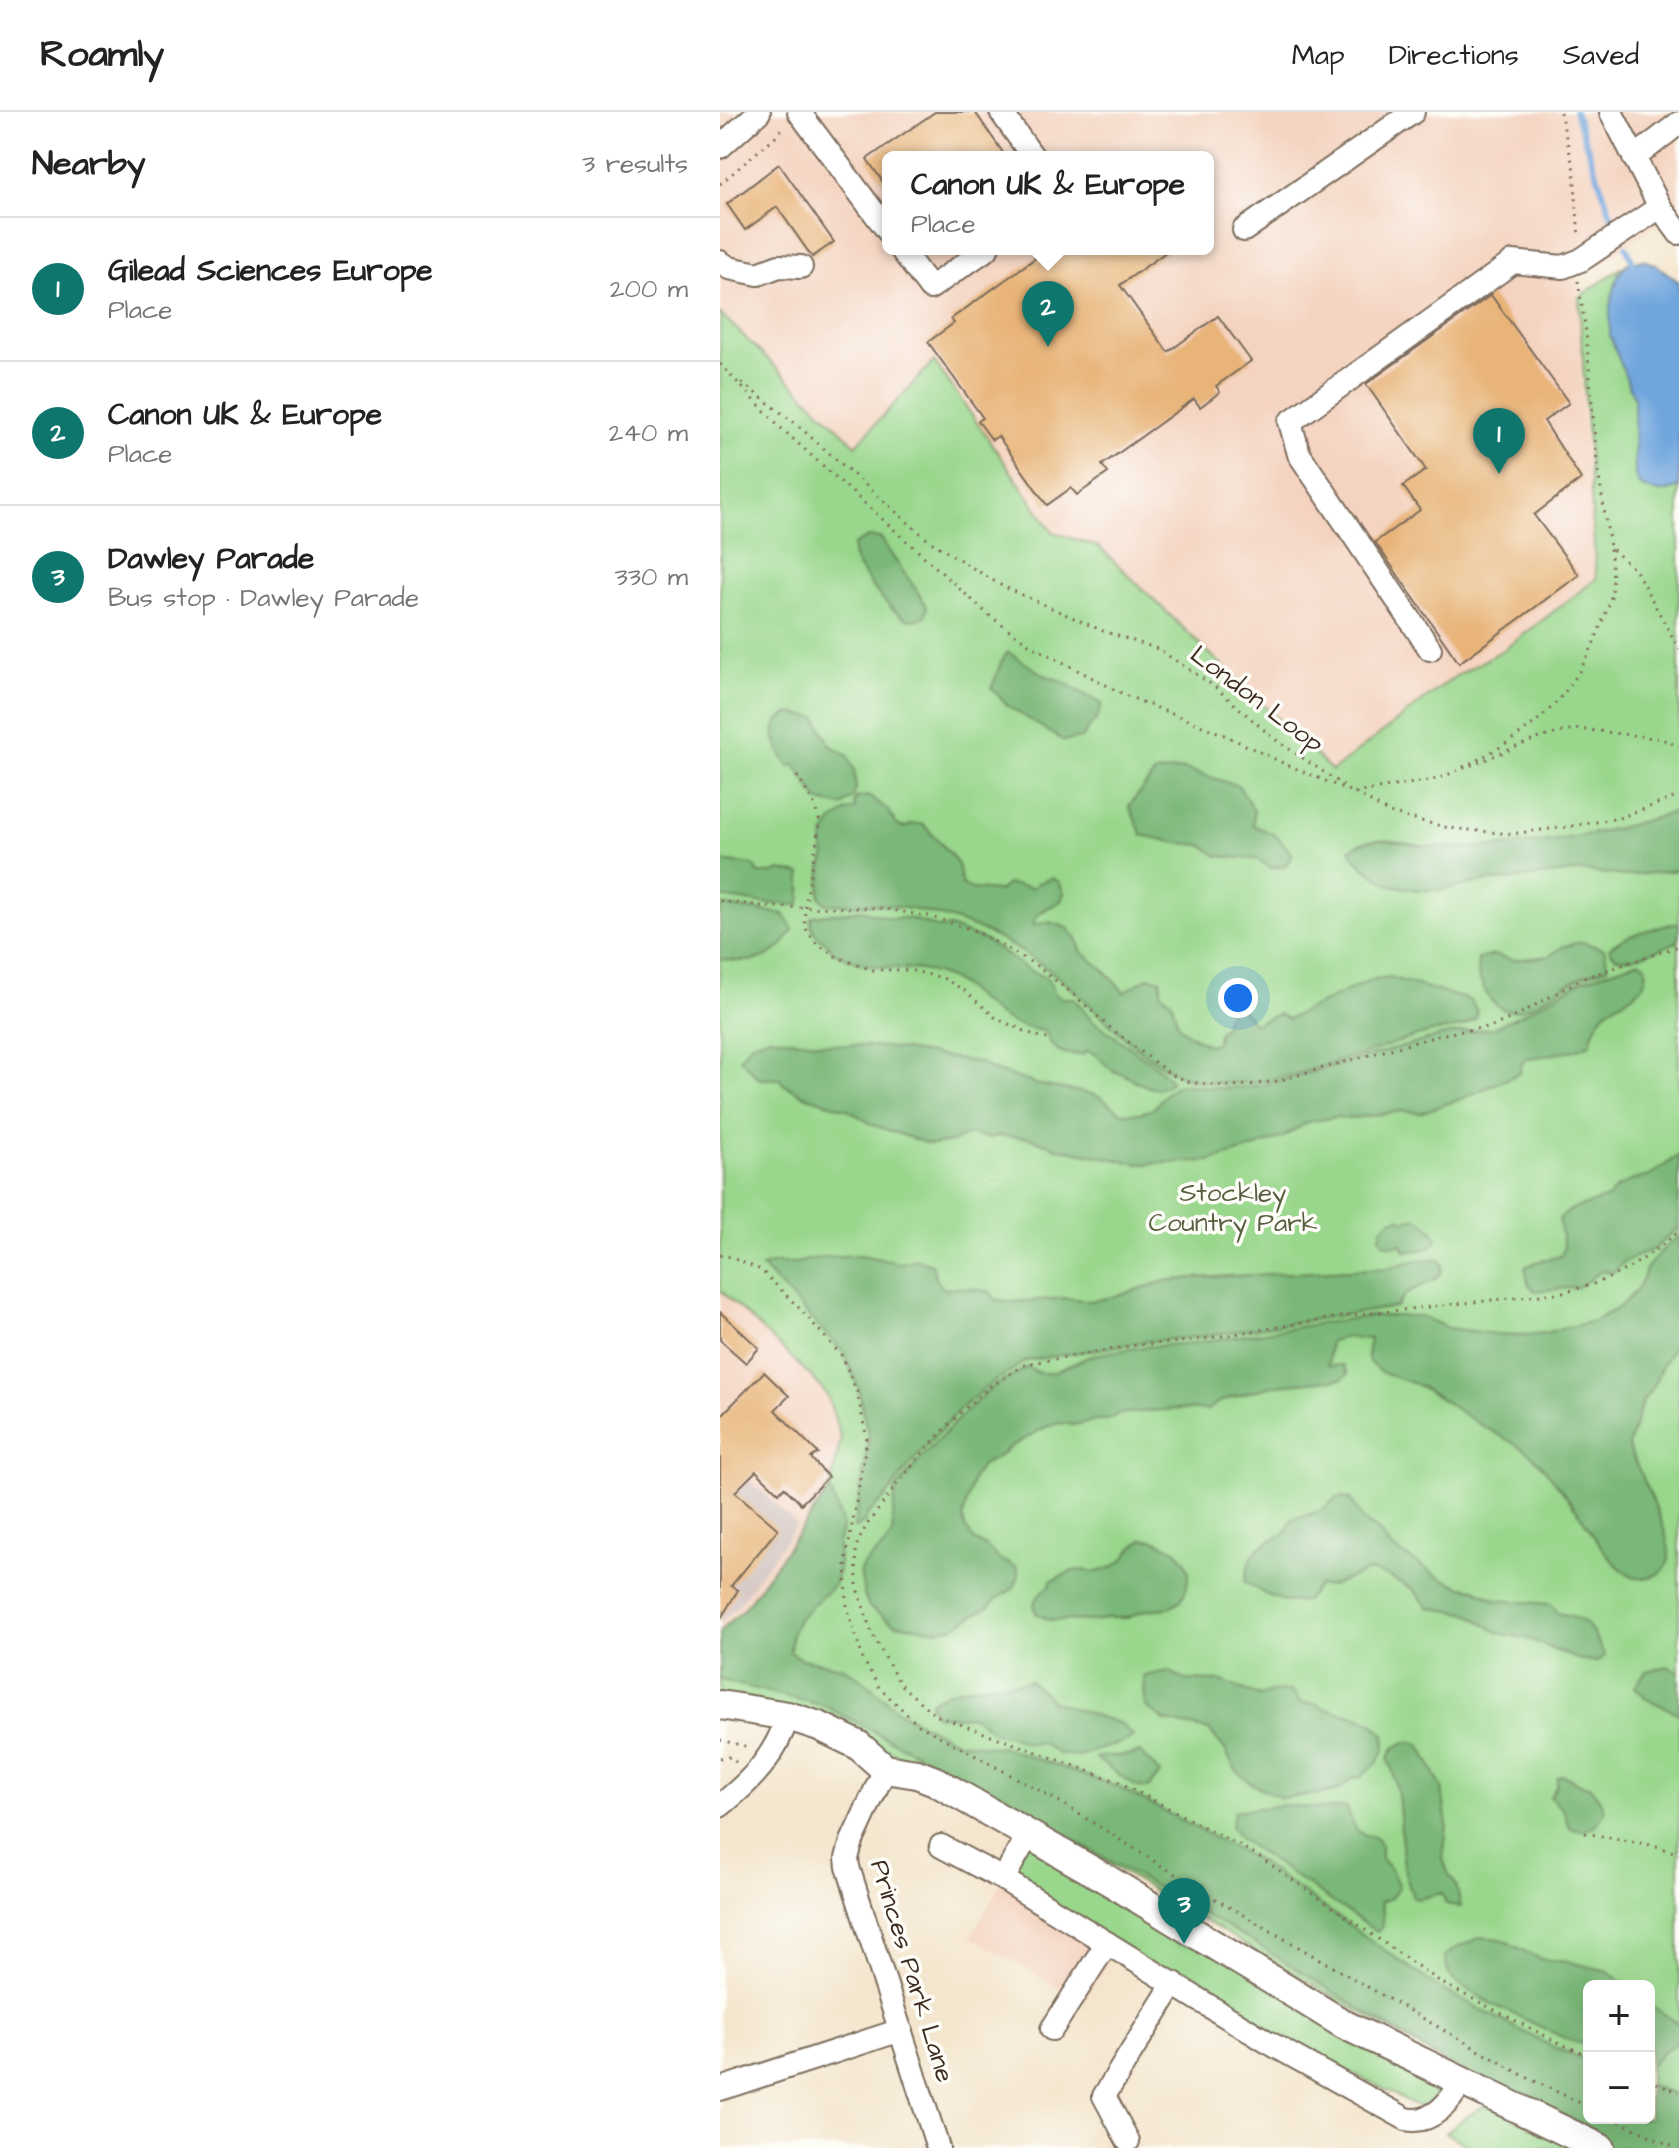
<!DOCTYPE html>
<meta charset="utf-8">
<style>
:root{--surface:#fff;--page:#f6f6f6;--text:#222;--muted:#767676;--line:#e0e0e0;--accent:#0f766e}
body{margin:0;font-family:"Architects Daughter",sans-serif;background:var(--page);color:var(--text)}
.controls{position:absolute;right:24px;bottom:24px;display:grid;overflow:hidden;border-radius:12px;box-shadow:0 8px 32px #0002}
.controls button{width:72px;height:72px;display:grid;place-items:center;padding:0;border:0;border-bottom:2px solid var(--line);background:var(--surface);color:var(--text);font:40px sans-serif}
.you{position:absolute;left:518px;top:886px;width:28px;height:28px;margin:-20px;border:6px solid #fff;border-radius:50%;background:#1a73e8;box-shadow:0 0 0 12px #1a73e833}
.badge{display:grid;place-items:center;width:52px;height:52px;border-radius:50%;background:var(--accent);color:#fff;font-size:26px;font-weight:700}
.pin{position:absolute;translate:-50% -66px;filter:drop-shadow(0 2px 4px #0008)}
.pin::after{content:'';position:absolute;top:42px;width:28px;height:24px;background:inherit;clip-path:polygon(0 0,100% 0,50% 100%)}
.popup{position:absolute;left:162px;top:39px;width:332px;height:104px;box-sizing:border-box;display:grid;place-content:center;border-radius:12px;background:var(--surface);filter:drop-shadow(0 2px 6px #0005);font-size:26px;white-space:nowrap;color:var(--muted)}
.popup b{font-size:30px;color:var(--text)}
.popup::after{content:'';position:absolute;left:50%;top:100%;margin-left:-16px;border:16px solid transparent;border-top-color:var(--surface)}
.list{margin:0;padding:0;list-style:none}
h2{display:flex;justify-content:space-between;align-items:center;height:104px;margin:0;padding:0 32px;font-size:34px}
h2 small{font-size:26px;font-weight:400;color:var(--muted)}
.list li{display:grid;grid-template-columns:52px 1fr auto;gap:24px;align-items:center;box-sizing:border-box;height:144px;padding:0 32px;border-top:2px solid var(--line)}
.list b{display:block;font-size:30px;white-space:nowrap}
.list p{margin:0;font-size:26px;white-space:nowrap;color:var(--muted)}
.list em{font-size:26px;font-style:normal;color:var(--muted)}
.map{position:relative;flex:none;width:959px;height:2036px;overflow:hidden}
header{display:flex;align-items:center;gap:48px;box-sizing:border-box;height:112px;padding:0 40px;background:var(--surface);border-bottom:2px solid var(--line)}
header strong{font-size:38px}
nav{display:flex;gap:44px;margin-inline-start:auto;font-size:28px}
main{display:flex}
aside{flex:1;background:var(--surface)}
.map>svg:first-child{display:block}
.built{fill:#f4d3c0;fill-rule:evenodd}
.industrial{fill:#d0c0bc}
.green{fill:#99d78c;stroke:#6a8055;stroke-width:2;fill-rule:evenodd}
.forest{fill:#7ab878;stroke:#5a714b;stroke-width:2}
.water{fill:#70a5dd;stroke:#56687e;stroke-width:2}
.lines{fill:none;stroke-linecap:round;stroke-linejoin:round}
.stream{stroke:#70a5dd;stroke-width:6}
.building{fill:#e8b478}
.minor-casing{stroke:#7c6c5c;stroke-width:26}
.major-casing{stroke:#7c6c5c;stroke-width:32}
.path{stroke:#7c6c5c;stroke-width:3;stroke-dasharray:2 6;stroke-linecap:butt}
.minor{stroke:#fff;stroke-width:22}
.major{stroke:#fff;stroke-width:28}
.labels{text-anchor:middle;dominant-baseline:central;stroke-width:7;stroke-linejoin:round;paint-order:stroke}
.street-label{font-size:26px;fill:#3b2a1e;stroke:#fdfcf7}
.park-label{font-size:26px;fill:#575e3f;stroke:#fdfcf7}
</style>
<header>
<strong>Roamly</strong>
<nav><a>Map</a><a>Directions</a><a>Saved</a></nav>
</header>
<main>
<aside>
<h2>Nearby<small>3 results</small></h2>
<ul class="list">
<li><span class="badge">1</span><div><b>Gilead Sciences Europe</b><p>Place</p></div><em>200 m</em></li>
<li><span class="badge">2</span><div><b>Canon UK &amp; Europe</b><p>Place</p></div><em>240 m</em></li>
<li><span class="badge">3</span><div><b>Dawley Parade</b><p>Bus stop · Dawley Parade</p></div><em>330 m</em></li>
</ul>
</aside>
<div class="map">
<svg width="959" height="2036" viewBox="0 0 959 2036">
<rect width="100%" height="100%" fill="#fdfcf7"/>
<filter id="ink" filterUnits="userSpaceOnUse"><feTurbulence type="fractalNoise" baseFrequency=".0125" numOctaves="2"/><feDisplacementMap in="SourceGraphic" scale="16" xChannelSelector="R" yChannelSelector="G"/><feConvolveMatrix kernelMatrix="1 2 1 2 8 2 1 2 1" color-interpolation-filters="sRGB"/></filter>
<filter id="wash" filterUnits="userSpaceOnUse"><feTurbulence type="fractalNoise" baseFrequency=".006" numOctaves="4" result="noise"/><feDisplacementMap in="SourceGraphic" scale="32" xChannelSelector="R" yChannelSelector="G"/><feGaussianBlur stdDeviation="1.8" result="paint"/><feColorMatrix in="noise" values="0 0 0 0 0 0 0 0 0 0 0 0 0 0 0 0 0 1.4 0 .05"/><feComposite in="paint" operator="in"/></filter>
<g filter="url(#wash)">
<rect width="100%" height="100%" fill="#f4e6ce"/>
<g class="built">
<path d="M0,0H959V122L945,108L858,165L863,304L876,467L785,537L734,565L612,659L379,435L333,420L215,250L137,333L0,201ZM168,45H488V137H168Z"/>
<polygon points="0,1178 92,1265 107,1283 121,1326 110,1377 24,1497 0,1519"/>
<polygon points="283,1767 398,1833 363,1890 251,1825"/>
</g>
<polygon class="industrial" points="29,1368 77,1413 18,1493 0,1510 0,1399"/>
<g class="green">
<path d="M923,148L936,153L959,170V2036H879L751,1966L245,1667L99,1614L0,1593V1519L24,1497L110,1377L121,1326L107,1283L92,1265L0,1178V201L136,333L214,249L333,420L379,435L612,659L734,565L785,537L876,467L859,185L907,152ZM869,1874H929V2006H869Z"/>
<path d="M309,1722L723,1972C717,1983 714,1992 701,1996L454,1871L283,1767Z"/>
<polygon points="765,1993 861,2036 754,2036 726,2021 737,2011"/>
</g>
<g class="forest">
<path d="M148,425L161,426C175,451 193,470 207,495L205,504C201,506 196,508 192,508C174,507 141,462 134,446C133,442 133,437 133,433Z"/>
<path d="M288,540L324,563L339,568L382,592L377,606L361,626L344,629L288,594L271,576C278,564 278,550 288,540Z"/>
<path d="M71,601L97,606L110,633L127,643L134,657L136,676L133,685L122,694L99,689L75,653L68,654C57,636 43,611 71,601Z"/>
<polygon points="464,657 519,674 534,699 533,713 557,724 573,743 565,754 551,756 537,747 498,744 482,733 457,731 422,723 409,694 435,661"/>
<path d="M148,684L167,697L177,713L184,716L193,712H203C212,723 233,742 238,753C241,760 239,765 242,773L252,777L279,779L287,772L313,776L317,771L332,766L339,770L344,781L341,789C329,797 317,797 313,813L330,810L348,816L358,828L361,839L382,856L404,880L429,865L441,868V881L452,890L458,913L468,922L488,933L496,931L499,919L505,913C506,905 508,899 515,894L521,896L534,912L558,902L568,907L650,868L669,865L750,888L756,897L757,905C744,918 729,916 713,920C693,924 674,932 655,938C598,955 532,982 471,967C435,958 384,906 356,880C301,831 240,802 166,793C147,791 126,793 106,792L100,785L101,756L105,747L103,734L104,723L113,709L127,699L135,697L134,690L136,686Z"/>
<path d="M959,698V758L905,764L863,759L787,768L767,769L722,778H698L670,773L646,757L635,746L630,738C653,718 685,734 712,735C793,738 883,725 959,698Z"/>
<polygon points="0,749 33,753 38,761 52,761 60,758 81,762 81,785 79,793 40,791 0,785"/>
<path d="M0,793L64,802L73,818C55,848 33,853 0,847Z"/>
<path d="M141,798L171,806H189L219,816L230,815L266,829L310,859L326,865L331,872L335,882L342,886H354L372,908L436,954L452,969C437,985 420,971 405,963C401,961 396,960 392,958C381,951 382,943 367,939L362,943C343,942 332,941 326,920C312,916 298,915 285,907C264,896 250,876 229,866C203,854 176,858 148,853C136,851 125,845 113,840C107,826 90,828 91,805C106,800 125,802 141,798Z"/>
<path d="M951,812H959V829C946,834 911,850 899,846C894,845 892,841 889,837C901,823 933,817 951,812Z"/>
<path d="M862,830L884,837L888,855C878,859 868,861 859,866C839,875 812,899 791,899C782,899 771,890 767,882C760,869 756,861 758,847L773,843L793,848L829,844L844,834Z"/>
<path d="M919,849L926,853C930,882 906,884 888,898C878,906 872,920 870,932L856,938L806,947L802,951L800,961L741,987L700,1001L683,999L642,1005L625,1006L616,1005L588,1010L563,1025L536,1035L489,1049L419,1052L337,1036L310,1026L280,1024L268,1026L249,1022L231,1030L211,1033L153,1013L127,997L87,985L63,972L60,967H39L20,946L30,932L49,925L106,932L166,935L262,951L268,956L319,973L367,981L380,985L402,1001H420L433,997L447,980L459,972L501,976L529,975L556,970L725,923L773,916L804,901L863,868Z"/>
<polygon points="959,1043 959,1115 933,1138 905,1149 894,1160 882,1159 858,1175 815,1179 808,1171 805,1155 816,1150 841,1144 844,1136 839,1107 852,1097 888,1086 896,1076 913,1068 930,1064"/>
<path d="M679,1106L685,1109L697,1106C706,1111 716,1118 717,1129C709,1139 697,1139 685,1139L682,1132L672,1134L663,1131L660,1125L662,1116L671,1108Z"/>
<path d="M959,1123V1224L941,1256L932,1277L923,1288L908,1334C917,1356 959,1433 947,1453C944,1459 938,1462 933,1464C900,1478 872,1418 856,1397C846,1384 821,1350 809,1341C793,1329 773,1321 756,1310C737,1299 719,1284 699,1274C684,1266 661,1265 650,1251C645,1244 649,1234 650,1227L626,1225L610,1229L608,1254L623,1253L628,1262L622,1267L557,1273L529,1280L499,1290L487,1298L456,1297L398,1302L388,1308H377L353,1313L340,1311L326,1315L288,1336L281,1343L262,1353L253,1366L243,1405L245,1415L255,1429L266,1434L279,1447L296,1455L299,1464L294,1476L277,1487L271,1493L232,1516L217,1518L174,1512L149,1495L144,1483L140,1459L143,1453L165,1433L172,1423L175,1379L202,1345L245,1300L270,1277L308,1255L319,1261H332L373,1243L422,1235L472,1231L650,1204H701L728,1216L776,1222L804,1223L824,1221L874,1209L897,1197L915,1180L923,1166L926,1157L938,1142Z"/>
<path d="M141,1143L180,1151L196,1147L212,1152L216,1167L224,1177C240,1174 254,1176 271,1180L275,1187L291,1190L346,1186L372,1189L393,1185L445,1169L474,1166L669,1156C685,1150 703,1145 720,1148C731,1166 701,1173 689,1180C683,1184 680,1190 676,1195L479,1225L421,1230L306,1249L269,1273L240,1297L197,1344L164,1387L148,1402L145,1410L135,1417L134,1416L149,1328L139,1278L124,1241L42,1155L54,1151H75L103,1145Z"/>
<polygon points="110,1377 123,1413 118,1432 119,1451 117,1464 114,1473 78,1507 72,1520 70,1540 82,1547 122,1555 140,1566 181,1601 237,1630 286,1636 398,1675 535,1747 719,1876 833,1935 869,1949 869,2006 929,2006 929,1973 959,1985 959,2036 879,2036 751,1966 533,1830 245,1667 105,1594 0,1568 0,1519 24,1497"/>
<path d="M622,1385L631,1387L643,1408L660,1420L670,1434L721,1466L742,1475L755,1477L776,1488L831,1492L838,1501C870,1506 871,1517 885,1544L876,1550L857,1547L809,1527L779,1521L747,1501L709,1496L693,1477L667,1464L649,1459L610,1474H598L586,1489L567,1490L547,1483L525,1470C528,1440 538,1433 565,1422L572,1406C588,1403 604,1401 614,1387Z"/>
<polygon points="423,1427 435,1428 457,1439 466,1450 469,1462 466,1478 461,1488 448,1496 426,1498 408,1506 387,1506 377,1509 329,1508 316,1501 314,1491 321,1481 330,1474 331,1469 352,1459 361,1458 377,1460 393,1455 404,1447 412,1436"/>
<polygon points="948,1554 959,1561 959,1602 927,1587 915,1575 926,1559"/>
<polygon points="448,1559 466,1568 502,1569 540,1584 554,1579 572,1579 581,1591 596,1592 605,1597 632,1603 653,1611 664,1623 665,1637 657,1651 641,1665 633,1666 618,1678 601,1682 561,1686 530,1671 515,1657 504,1636 489,1618 445,1609 425,1594 424,1564"/>
<path d="M310,1569L325,1581L331,1589L401,1612L413,1624L406,1629L358,1644L338,1642L322,1631H306L289,1623L274,1621L254,1604L236,1605L215,1603L210,1590C238,1569 278,1574 310,1569Z"/>
<path d="M685,1630L696,1631L702,1636L722,1676L727,1713L723,1747L729,1763L736,1773L741,1795L726,1792L722,1781L698,1787L693,1785C690,1775 685,1765 684,1754C679,1718 683,1680 668,1647L674,1636Z"/>
<path d="M420,1640C426,1649 435,1653 440,1662L428,1676L417,1675L375,1646C394,1641 401,1647 420,1640Z"/>
<path d="M843,1663L862,1673L869,1674C874,1680 882,1689 884,1696C886,1706 871,1718 862,1719C857,1719 854,1717 849,1715L844,1699L830,1685L837,1673V1666Z"/>
<path d="M563,1693L604,1697L627,1695C633,1715 633,1722 655,1725L661,1733V1747L671,1757L679,1775L671,1786L660,1790L663,1799L662,1815L657,1820L520,1727L511,1714L515,1699Z"/>
<polygon points="760,1825 781,1827 820,1847 849,1850 888,1859 906,1874 869,1874 869,1934 849,1928 774,1893 734,1869 728,1860 725,1844 734,1837"/>
<polygon points="929,1892 959,1912 959,1930 944,1939 929,1955"/>
</g>
<path class="water" d="M923,148L936,153L959,170V375C944,382 935,381 920,374L915,363L914,286L890,224V194L898,163L907,152Z"/>
<g class="lines">
<g class="stream">
<polyline points="855,0 894,111"/>
<polyline points="906,135 913,150"/>
</g>
</g>
<g id="blocks">
<g class="building">
<polygon points="215,0 255,0 286,45 168,45 168,77 147,47"/>
<polygon points="59,52 114,130 92,145 57,95 25,118 7,92"/>
<polygon points="328,137 450,137 400,173 448,240 498,204 531,249 496,274 500,280 480,295 474,287 382,353 388,361 357,383 351,376 327,393 278,324 272,328 258,309 263,306 208,230 234,211 231,207"/>
<polygon points="771,183 849,291 824,309 861,367 814,403 859,463 739,551 655,430 700,398 683,374 706,358 646,272"/>
<polygon points="0,1200 39,1236 26,1251 0,1228"/>
<polygon points="44,1260 69,1284 55,1298 98,1341 91,1346 108,1365 81,1392 64,1375 59,1381 36,1359 15,1380 58,1417 11,1474 18,1478 0,1508 0,1305"/>
</g>
</g>
</g>
<g filter="url(#ink)">
<use href="#blocks" fill-opacity="0" stroke="#7c6c5c" stroke-width="2"/>
<g class="lines">
<defs>
<g id="minor">
<polyline points="79,0 168,119"/>
<polyline points="281,0 313,45"/>
<polyline points="891,0 940,95 959,121"/>
<polyline points="0,35 39,0"/>
<polyline points="914,46 959,11"/>
<polyline points="524,118 693,0"/>
<polyline points="181,137 210,176 267,137"/>
<polyline points="0,150 9,156 38,162 59,154 81,155"/>
<polyline points="710,537 579,342 570,310 793,150 843,155 861,148 940,95"/>
<polyline points="165,1657 132,1729 127,1746 128,1755 218,2036"/>
<path d="M0,1694C32,1668 55,1645 68,1604"/>
<path d="M221,1734L283,1767L546,1929L686,2007C712,2013 731,1989 742,1969"/>
<polyline points="283,1767 309,1722"/>
<polyline points="332,1917 387,1831"/>
<polyline points="0,1977 181,1918"/>
<polyline points="408,2029 384,1984 454,1871"/>
</g>
<polyline id="major" points="0,1593 68,1604 99,1614 138,1633 165,1657 197,1662 215,1669 388,1768 625,1913 880,2036"/>
</defs>
<use href="#minor" class="minor-casing"/>
<use href="#major" class="major-casing"/>
<g class="path">
<polyline points="840,0 854,58 859,126"/>
<polyline points="0,72 57,23 64,13"/>
<polyline points="858,169 866,220 877,352 890,435 916,459 959,537"/>
<polyline points="0,252 62,317 270,504 310,533 405,583 500,621 565,652 634,681 717,667 816,627 853,617 879,619 941,627 959,634"/>
<polyline points="22,271 76,312 208,428 282,474 383,519 438,537 494,574 553,626 626,675"/>
<path d="M743,655C812,621 854,587 881,513C885,502 891,490 892,478C894,464 891,449 890,435"/>
<polyline points="77,664 93,690 100,710 85,795 85,810 87,819 97,832 117,845 152,858 189,858 223,866 245,879 277,907 314,923 331,928"/>
<polyline points="636,681 669,701 729,716 790,722 847,715 899,706 959,684"/>
<polyline points="0,789 50,795 158,796 208,804 256,819 314,852 353,882 388,914 450,962 470,970 503,974 529,973 557,969 724,922 773,914 798,903 861,867 959,834"/>
<polyline points="0,1143 5,1143 41,1158 81,1198 122,1244 137,1280 147,1327 126,1448 127,1495 143,1547 159,1575 197,1612 335,1687 485,1781 632,1866 806,1965 869,1995"/>
<polyline points="0,1628 29,1635"/>
<polyline points="0,1646 10,1645 18,1652"/>
<polyline points="865,1721 936,1734 959,1742"/>
<path d="M869,1943L841,1932L722,1871L537,1743L399,1670L215,1603L182,1574L174,1562L151,1519L137,1474L136,1435L146,1414L178,1371L205,1338L243,1298L269,1275L306,1252L417,1233L471,1229L625,1204L838,1181C890,1171 919,1153 959,1119"/>
<polyline points="929,1968 959,1980"/>
<polyline points="892,2006 956,2036"/>
</g>
<use href="#minor" class="minor"/>
<use href="#major" class="major"/>
</g>
</g>
<g class="labels">
<g class="street-label">
<text transform="translate(537 587) rotate(37)">London Loop</text>
<text transform="translate(192 1859) rotate(73)">Princes Park Lane</text>
</g>
<g class="park-label">
<text x="513" y="1081">Stockley<tspan x="513" dy="30">Country Park</tspan></text>
</g>
</g>
</svg>
<div class="controls">
<button>+</button>
<button>−</button>
</div>
<div class="you"></div>
<div class="pin badge" style="left:779px;top:362px">1</div>
<div class="pin badge" style="left:328px;top:235px">2</div>
<div class="popup"><b>Canon UK &amp; Europe</b>Place</div>
<div class="pin badge" style="left:464px;top:1832px">3</div>
</div>
</main>
